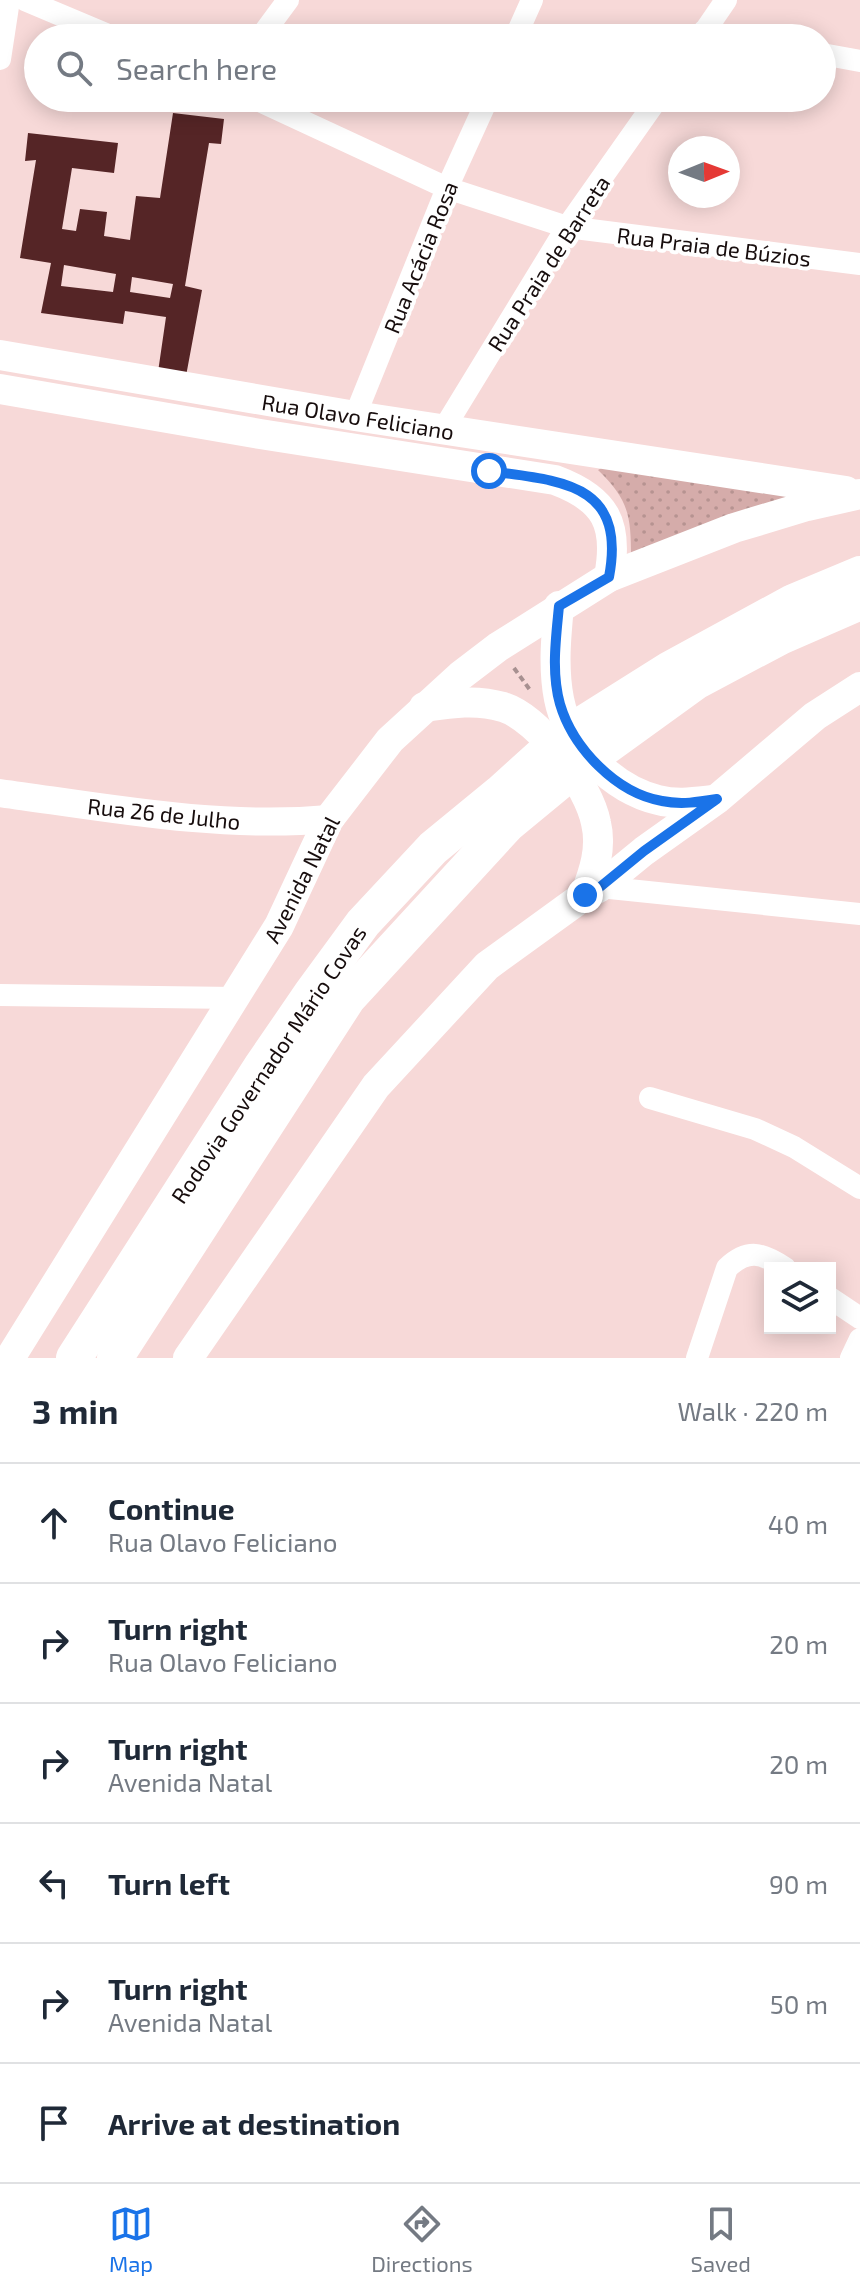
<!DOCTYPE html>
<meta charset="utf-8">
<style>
:root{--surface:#fff;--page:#f2f2f3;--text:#1f2937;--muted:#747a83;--line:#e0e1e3;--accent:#1a73e8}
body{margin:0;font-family:"Exo 2",sans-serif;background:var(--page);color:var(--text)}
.controls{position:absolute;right:24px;bottom:24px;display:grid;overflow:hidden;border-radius:0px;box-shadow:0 4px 20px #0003}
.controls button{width:72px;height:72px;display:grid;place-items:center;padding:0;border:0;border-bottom:2px solid var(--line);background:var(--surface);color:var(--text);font:40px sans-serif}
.compass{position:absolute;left:668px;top:136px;width:72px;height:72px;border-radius:50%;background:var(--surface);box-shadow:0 4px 20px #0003;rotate:89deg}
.stop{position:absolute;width:24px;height:24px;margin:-18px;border:6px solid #1a73e8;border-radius:50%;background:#fff}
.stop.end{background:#1a73e8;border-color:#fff;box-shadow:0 2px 8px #0008}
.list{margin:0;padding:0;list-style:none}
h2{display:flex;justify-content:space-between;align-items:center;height:104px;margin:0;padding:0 32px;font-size:34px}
h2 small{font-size:26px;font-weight:400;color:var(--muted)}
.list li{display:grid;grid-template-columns:52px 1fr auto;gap:24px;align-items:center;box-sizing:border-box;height:120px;padding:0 32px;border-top:2px solid var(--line)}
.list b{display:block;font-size:30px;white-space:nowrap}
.list p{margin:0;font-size:26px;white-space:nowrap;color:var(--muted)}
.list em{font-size:26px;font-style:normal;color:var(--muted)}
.icon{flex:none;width:44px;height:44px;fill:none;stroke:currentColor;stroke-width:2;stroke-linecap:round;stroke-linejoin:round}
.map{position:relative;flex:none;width:860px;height:1358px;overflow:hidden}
.search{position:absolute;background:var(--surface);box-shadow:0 4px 20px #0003;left:24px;right:24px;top:24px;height:88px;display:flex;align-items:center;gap:20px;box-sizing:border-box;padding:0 28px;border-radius:44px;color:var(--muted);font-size:30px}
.sheet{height:824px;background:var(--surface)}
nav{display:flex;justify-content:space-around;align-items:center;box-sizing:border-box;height:112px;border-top:2px solid var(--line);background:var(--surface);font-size:22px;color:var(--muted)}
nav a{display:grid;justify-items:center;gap:4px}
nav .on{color:var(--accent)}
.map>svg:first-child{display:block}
.park{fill:url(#park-dots)}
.building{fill:#552526;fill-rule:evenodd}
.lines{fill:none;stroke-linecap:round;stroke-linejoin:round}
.path{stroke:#a79090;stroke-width:4;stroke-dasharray:6 4;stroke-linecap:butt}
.minor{stroke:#fff;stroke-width:22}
.tertiary{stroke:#fff;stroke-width:28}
.secondary{stroke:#fff;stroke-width:30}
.trunk{stroke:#fff;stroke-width:36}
.route{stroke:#1a73e8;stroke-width:10}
.labels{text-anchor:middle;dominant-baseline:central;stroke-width:8;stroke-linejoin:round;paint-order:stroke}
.street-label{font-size:22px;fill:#170d0d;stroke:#fff}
</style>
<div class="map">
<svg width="860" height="1358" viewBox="0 0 860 1358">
<defs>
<pattern id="park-dots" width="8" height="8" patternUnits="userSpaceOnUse" patternTransform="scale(2)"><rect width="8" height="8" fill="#d5acaa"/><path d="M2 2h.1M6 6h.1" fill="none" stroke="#b69391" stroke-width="1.8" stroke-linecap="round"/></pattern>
</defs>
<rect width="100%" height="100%" fill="#f7d9d8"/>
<path class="park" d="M612,462L801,495L631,558C631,516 629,500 598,470Z"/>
<path class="building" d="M173,113L224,119L221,144L209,143L185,286L202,290L186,376L158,372L166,317L125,311L123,324L41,313L51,263L20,258L36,160L25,161L28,133L118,143L114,173L72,168L62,229L76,231L80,209L107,212L104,236L130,240L136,196L160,198ZM64,265L116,274L113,292L61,286ZM132,277L173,284L170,298L130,292Z"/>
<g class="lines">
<polyline class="path" points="514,668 530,690"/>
<g class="minor">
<polyline points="25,0 115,38"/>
<polyline points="704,31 738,38"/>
<polyline points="260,38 288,0"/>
<polyline points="515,38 532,0"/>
<polyline points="700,38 726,0"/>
<polyline points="822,54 860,61"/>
<polyline points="0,59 9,0"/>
<polyline points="253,98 447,188 567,227 860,264"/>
<polyline points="355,416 447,188 488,98"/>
<polyline points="443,430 567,227 658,98"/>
<polyline points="600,887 860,914"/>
<polyline points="0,995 236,998"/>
<polyline points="650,1098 755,1129 794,1147 860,1188"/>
<polyline points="830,1298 860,1318"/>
<path d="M697,1358L727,1268C748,1248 762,1253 785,1268"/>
<polyline points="851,1358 860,1339"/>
</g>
<path class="tertiary" d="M0,793C109,808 219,829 329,819"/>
<g class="secondary">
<polyline points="0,355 355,416 846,491"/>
<path d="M0,389L260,434L555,480C606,499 619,524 609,577"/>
<path d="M559,606C556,637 553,668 559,699C568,745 613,789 658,800C677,805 695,802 714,800"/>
<path d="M424,707C451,703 476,699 503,707C540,719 589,786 596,823C602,848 594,872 585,895"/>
<polyline points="10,1358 279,926 329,819 390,740 460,676 498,647 609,577 734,528 807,506 860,494"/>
<polyline points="188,1358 376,1086 487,966 585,895 600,887 644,851 717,799 815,716 860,687"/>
</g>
<g class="trunk">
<polyline points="74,1358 261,1067 311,994 363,923 433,848 500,793 552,746 581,725 670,669 793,602 860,574"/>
<polyline points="115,1358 348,998 508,824 571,772 697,681 780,637 860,602"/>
</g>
</g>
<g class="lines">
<path class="route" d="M489,471C560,481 627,482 609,577L559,606C556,638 551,672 560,704C573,748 616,793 662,801C681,805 699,802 717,799L644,851L600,887L585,895"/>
</g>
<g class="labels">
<g class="street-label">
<text transform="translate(714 246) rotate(7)">Rua Praia de Búzios</text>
<text transform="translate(420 257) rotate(-68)">Rua Acácia Rosa</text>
<text transform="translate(548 263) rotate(-57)">Rua Praia de Barreta</text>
<text transform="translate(358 416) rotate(9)">Rua Olavo Feliciano</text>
<text transform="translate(164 813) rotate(6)">Rua 26 de Julho</text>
<text transform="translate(301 879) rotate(-63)">Avenida Natal</text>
<text transform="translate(268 1064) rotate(-56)">Rodovia Governador Mário Covas</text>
</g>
</g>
</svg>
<div class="controls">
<button><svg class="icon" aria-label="layers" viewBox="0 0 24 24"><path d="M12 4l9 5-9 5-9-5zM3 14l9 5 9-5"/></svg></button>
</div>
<svg class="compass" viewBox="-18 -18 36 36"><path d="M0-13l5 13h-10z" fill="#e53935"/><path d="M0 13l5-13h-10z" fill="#747a83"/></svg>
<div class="stop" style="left:489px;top:471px"></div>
<div class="stop end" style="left:585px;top:895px"></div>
<div class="search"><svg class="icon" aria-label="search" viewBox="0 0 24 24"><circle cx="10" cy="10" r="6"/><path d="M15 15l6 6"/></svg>Search here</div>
</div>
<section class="sheet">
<h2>3 min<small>Walk · 220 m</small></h2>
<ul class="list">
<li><svg class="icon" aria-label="ahead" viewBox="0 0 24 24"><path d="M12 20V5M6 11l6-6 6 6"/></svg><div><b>Continue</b><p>Rua Olavo Feliciano</p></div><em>40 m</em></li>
<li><svg class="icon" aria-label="right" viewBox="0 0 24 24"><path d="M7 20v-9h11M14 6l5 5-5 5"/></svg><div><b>Turn right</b><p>Rua Olavo Feliciano</p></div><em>20 m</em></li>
<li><svg class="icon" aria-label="right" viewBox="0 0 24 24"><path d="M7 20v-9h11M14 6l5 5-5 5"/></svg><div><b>Turn right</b><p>Avenida Natal</p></div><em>20 m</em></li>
<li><svg class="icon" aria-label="left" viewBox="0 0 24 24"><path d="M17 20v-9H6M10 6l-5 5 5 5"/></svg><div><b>Turn left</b></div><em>90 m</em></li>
<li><svg class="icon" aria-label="right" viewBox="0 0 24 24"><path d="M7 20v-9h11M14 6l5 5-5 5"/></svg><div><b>Turn right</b><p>Avenida Natal</p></div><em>50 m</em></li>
<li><svg class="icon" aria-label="arrive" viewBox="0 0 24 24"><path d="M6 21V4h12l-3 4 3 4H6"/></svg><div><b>Arrive at destination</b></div></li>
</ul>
</section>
<nav>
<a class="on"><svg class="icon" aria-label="map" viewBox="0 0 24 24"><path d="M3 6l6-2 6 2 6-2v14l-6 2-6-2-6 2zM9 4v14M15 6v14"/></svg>Map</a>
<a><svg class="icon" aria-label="directions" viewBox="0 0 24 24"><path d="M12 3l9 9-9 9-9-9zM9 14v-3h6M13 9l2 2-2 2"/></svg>Directions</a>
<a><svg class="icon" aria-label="saved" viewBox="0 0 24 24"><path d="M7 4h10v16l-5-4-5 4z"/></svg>Saved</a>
</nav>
